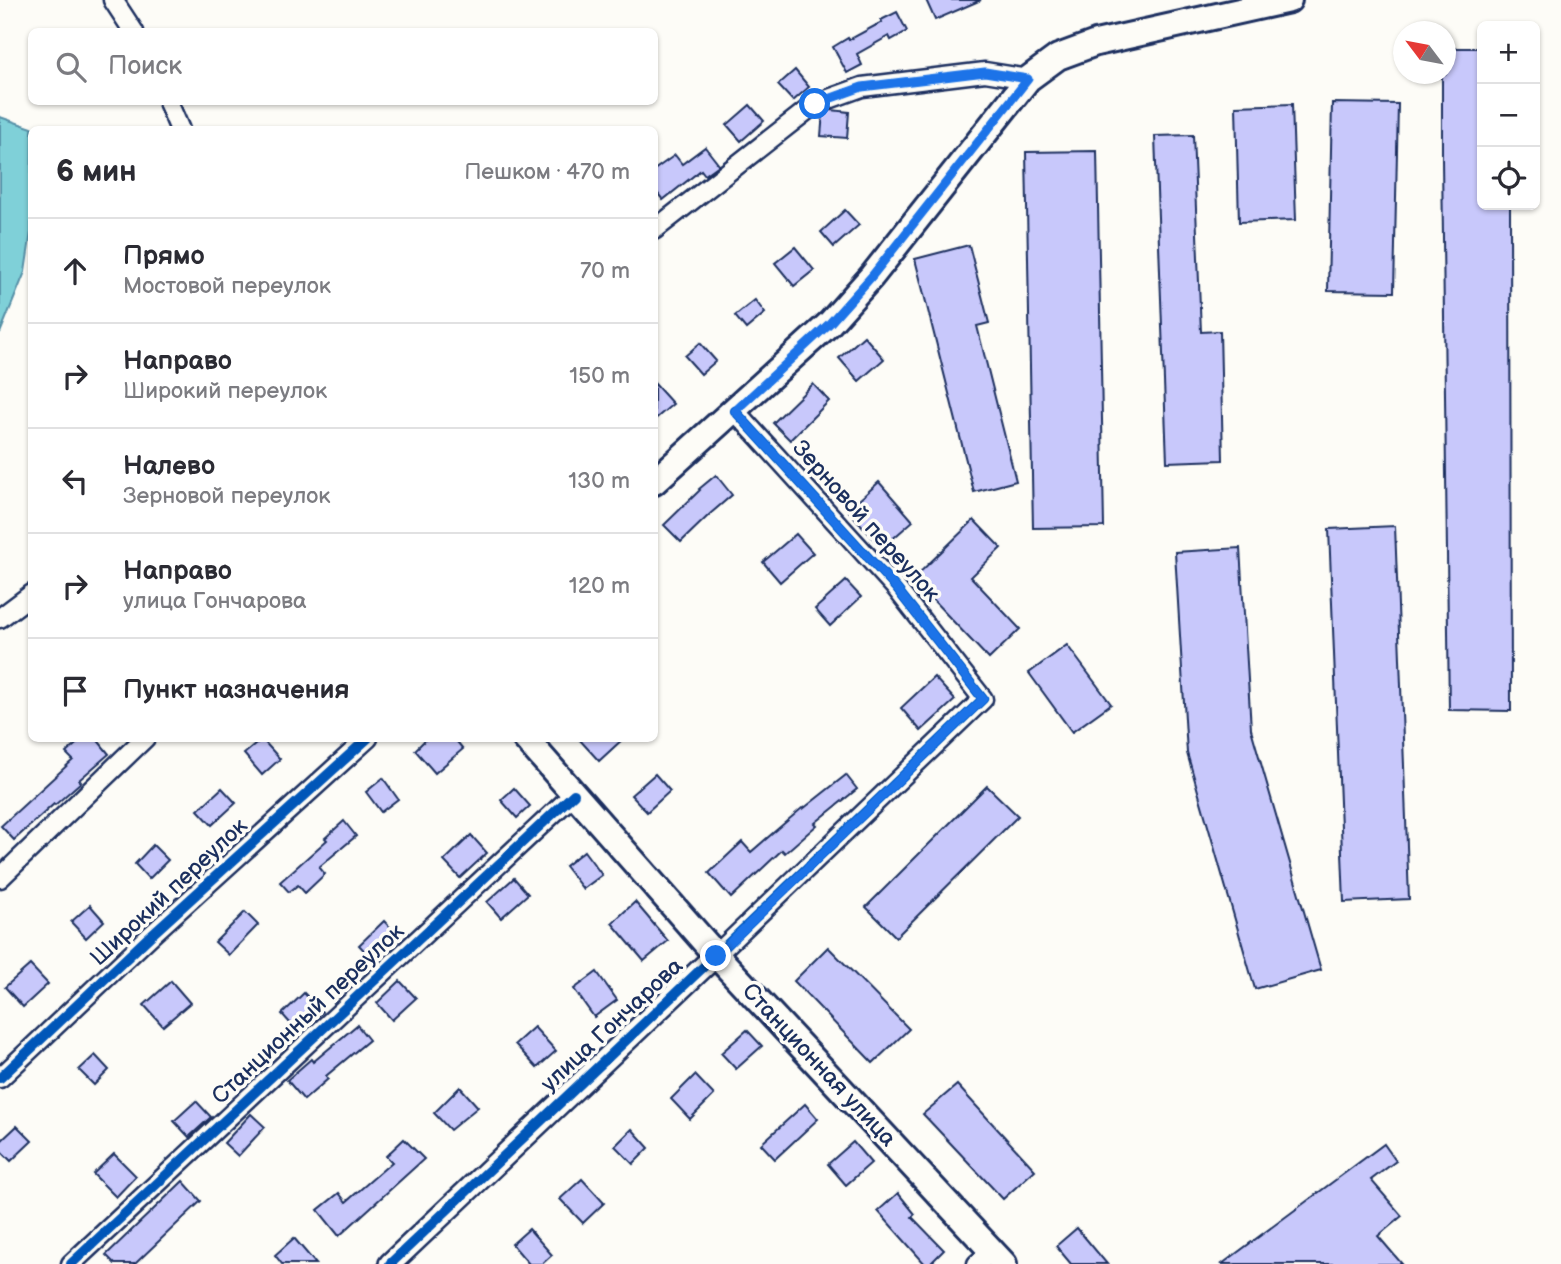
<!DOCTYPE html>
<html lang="ru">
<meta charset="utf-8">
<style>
:root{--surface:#fff;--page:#f7f7f7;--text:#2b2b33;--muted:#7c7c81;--line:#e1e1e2}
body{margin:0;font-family:"Balsamiq Sans",sans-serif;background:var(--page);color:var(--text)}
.controls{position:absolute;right:21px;top:21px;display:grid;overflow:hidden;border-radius:10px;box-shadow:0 2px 5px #0004}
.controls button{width:63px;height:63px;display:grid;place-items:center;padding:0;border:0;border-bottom:2px solid var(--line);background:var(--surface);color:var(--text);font:35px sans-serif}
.compass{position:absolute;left:1393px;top:21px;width:63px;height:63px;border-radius:50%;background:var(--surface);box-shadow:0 2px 5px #0004;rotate:302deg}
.stop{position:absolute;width:21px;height:21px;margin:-16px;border:5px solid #1a73e8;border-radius:50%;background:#fff}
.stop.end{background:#1a73e8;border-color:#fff;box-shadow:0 2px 7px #0008}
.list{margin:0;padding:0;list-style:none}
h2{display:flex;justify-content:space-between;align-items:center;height:91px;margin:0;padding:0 28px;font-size:30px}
h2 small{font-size:23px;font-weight:400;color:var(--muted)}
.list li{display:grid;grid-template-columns:46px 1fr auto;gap:21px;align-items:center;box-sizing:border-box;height:105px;padding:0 28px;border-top:2px solid var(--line)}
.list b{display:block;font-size:26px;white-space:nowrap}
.list p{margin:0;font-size:23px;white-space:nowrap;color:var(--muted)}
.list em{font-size:23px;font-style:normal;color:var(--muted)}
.icon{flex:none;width:38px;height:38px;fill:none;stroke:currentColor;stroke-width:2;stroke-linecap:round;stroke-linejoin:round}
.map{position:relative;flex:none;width:1561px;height:1264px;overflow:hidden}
.search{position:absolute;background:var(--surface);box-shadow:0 2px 5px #0004;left:28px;top:28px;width:630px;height:77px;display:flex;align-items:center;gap:18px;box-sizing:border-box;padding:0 24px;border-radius:10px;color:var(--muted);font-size:26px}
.panel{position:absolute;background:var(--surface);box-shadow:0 2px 5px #0004;left:28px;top:126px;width:630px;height:616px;border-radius:10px}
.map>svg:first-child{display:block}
.water{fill:#7fd0d8;stroke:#5790a7;stroke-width:2}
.building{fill:#c8c8fb;stroke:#1b2f5e;stroke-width:2}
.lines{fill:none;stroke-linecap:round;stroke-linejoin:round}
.minor-casing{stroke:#1b2f5e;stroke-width:23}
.tertiary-casing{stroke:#1b2f5e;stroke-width:26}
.secondary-casing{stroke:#1b2f5e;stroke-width:30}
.minor{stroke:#fdfcf7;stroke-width:18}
.tertiary{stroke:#fdfcf7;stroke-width:21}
.secondary{stroke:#fdfcf7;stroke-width:24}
.cycleway-casing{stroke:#fdfcf7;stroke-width:15}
.cycleway{stroke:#0057b8;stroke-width:10}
.route{stroke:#1a73e8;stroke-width:9}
.labels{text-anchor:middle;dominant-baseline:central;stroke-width:7;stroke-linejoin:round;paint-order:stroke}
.street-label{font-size:23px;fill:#1b2f5e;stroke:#fdfcf7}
</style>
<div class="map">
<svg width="1561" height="1264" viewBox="0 0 1561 1264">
<rect width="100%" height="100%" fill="#fdfcf7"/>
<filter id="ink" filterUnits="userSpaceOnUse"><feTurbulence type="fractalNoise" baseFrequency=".0143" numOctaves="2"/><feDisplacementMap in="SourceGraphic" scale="14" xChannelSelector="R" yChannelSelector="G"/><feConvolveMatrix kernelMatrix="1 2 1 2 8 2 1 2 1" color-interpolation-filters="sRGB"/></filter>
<g filter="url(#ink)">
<polygon class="water" points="0,117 35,129 32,130 31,232 25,272 0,333"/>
<g class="building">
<polygon points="926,0 981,0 935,20"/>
<polygon points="897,12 907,31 891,40 889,36 857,54 862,65 847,73 833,47 848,38 849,40 882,22 881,20"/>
<polygon points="1446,48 1482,48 1482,205 1510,205 1511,711 1449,710 1442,159 1442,74 1446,74"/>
<polygon points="795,70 809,87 793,101 778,85"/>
<polygon points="1332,103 1398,104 1394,292 1328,291"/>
<polygon points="1292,104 1296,220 1239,222 1236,106"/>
<polygon points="750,105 764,121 741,141 727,125"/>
<polygon points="831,110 849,112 847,138 821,136 823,113"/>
<polygon points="1193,135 1201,332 1220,331 1223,460 1167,462 1155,136"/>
<polygon points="705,147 719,165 705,175 701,170 663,200 654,189 654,170 675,155 682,164"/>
<polygon points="1097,151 1104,527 1033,528 1026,152"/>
<polygon points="845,210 859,225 834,247 821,232"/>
<polygon points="969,245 989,323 977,326 1016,481 974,492 915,259"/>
<polygon points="795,247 814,270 794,286 775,263"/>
<polygon points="755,300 765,313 746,329 735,316"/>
<polygon points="864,336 884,359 859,381 839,358"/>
<polygon points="700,343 716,361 701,374 685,356"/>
<polygon points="654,383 673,404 654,420"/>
<polygon points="813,384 829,401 790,440 773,423"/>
<polygon points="716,475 732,495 710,514 681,542 664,525 700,490 699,489"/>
<polygon points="879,482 913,521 882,548 848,510"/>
<polygon points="974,520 1001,548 971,577 1020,629 989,659 913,579"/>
<polygon points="1395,526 1409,899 1344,902 1329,529"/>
<polygon points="796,534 813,553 780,582 763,562"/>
<polygon points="1240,548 1251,729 1321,970 1255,989 1187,753 1175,552"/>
<polygon points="846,581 861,597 830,626 815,609"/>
<polygon points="1067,645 1111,704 1072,732 1029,673"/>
<polygon points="934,677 955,700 921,731 901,708"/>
<polygon points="83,738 96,738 109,754 79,780 81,782 55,805 54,804 14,840 1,826 73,760 66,753"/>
<polygon points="427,738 454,738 463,749 435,773 415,750"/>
<polygon points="578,738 624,738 599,761"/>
<polygon points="262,739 280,759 262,775 244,754"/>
<polygon points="655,774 670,791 647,812 631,795"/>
<polygon points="846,775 857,789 815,823 817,825 785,853 782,850 731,898 709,873 742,842 751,852 802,808 803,809"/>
<polygon points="383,778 398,799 381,812 366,792"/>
<polygon points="987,786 1018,816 896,937 866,907"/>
<polygon points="222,788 236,803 212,825 198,810"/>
<polygon points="514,788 530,806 517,818 501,800"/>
<polygon points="344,821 356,836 319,867 325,874 305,893 298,885 289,892 280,882 327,840 325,838"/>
<polygon points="471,835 487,853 460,878 444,861"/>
<polygon points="153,845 168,860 149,879 135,864"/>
<polygon points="584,851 602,875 583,889 565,866"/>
<polygon points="514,878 528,894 501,918 487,902"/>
<polygon points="635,902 668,941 644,961 612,923"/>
<polygon points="90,905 104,921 86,938 71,922"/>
<polygon points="245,912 258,925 229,955 215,942"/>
<polygon points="384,921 400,938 374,961 359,945"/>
<polygon points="828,947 909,1029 873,1063 794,981"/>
<polygon points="30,965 48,984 23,1007 5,987"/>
<polygon points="597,972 617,1000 594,1017 574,989"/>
<polygon points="171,981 190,1003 163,1026 144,1005"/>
<polygon points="400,981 416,998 392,1020 377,1003"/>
<polygon points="304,993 322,1012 299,1033 282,1014"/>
<polygon points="357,1025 369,1040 326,1076 328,1079 304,1100 287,1080 311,1059 313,1062"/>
<polygon points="534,1027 556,1051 537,1068 515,1044"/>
<polygon points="747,1030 762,1046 736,1069 721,1053"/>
<polygon points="95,1055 109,1070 94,1085 79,1070"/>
<polygon points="695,1075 714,1095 690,1119 671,1099"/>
<polygon points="957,1085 1035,1170 1003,1199 923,1114"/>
<polygon points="460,1087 478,1107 450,1130 434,1113"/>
<polygon points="196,1101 211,1117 189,1137 174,1121"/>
<polygon points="805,1104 818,1119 775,1159 761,1144"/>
<polygon points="251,1114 265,1127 238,1156 224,1143"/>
<polygon points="17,1126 32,1141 11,1161 0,1150 0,1142"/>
<polygon points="632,1129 649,1148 633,1164 615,1146"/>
<polygon points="404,1139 424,1159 339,1236 318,1210 339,1193 346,1202 392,1162 386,1156"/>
<polygon points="853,1142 871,1163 846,1185 828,1164"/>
<polygon points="1384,1144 1396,1161 1371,1180 1402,1216 1378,1236 1402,1264 1222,1264"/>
<polygon points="114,1154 136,1176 116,1197 93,1174"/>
<polygon points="582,1179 604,1203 583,1223 560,1199"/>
<polygon points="183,1181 201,1201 135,1264 115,1264 106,1255"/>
<polygon points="898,1193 915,1214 912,1217 944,1250 930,1264 925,1264 878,1211"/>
<polygon points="1077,1228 1107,1264 1071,1264 1056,1246"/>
<polygon points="529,1229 552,1255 542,1264 529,1264 512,1244"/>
<polygon points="294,1238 316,1264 282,1264 275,1255"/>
</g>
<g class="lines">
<defs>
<g id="minor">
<polyline points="113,0 134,32"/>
<polyline points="168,102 180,130"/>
<polyline points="654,230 815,104 862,87 985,72 1028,79"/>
<polyline points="0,618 32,594"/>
<polyline points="0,878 145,738"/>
<polyline points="716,955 983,699 896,588 735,411"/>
<polyline points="0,1078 149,937 368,738"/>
<polyline points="71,1264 574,794"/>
<polyline points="977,1264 992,1251"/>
</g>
<polyline id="tertiary" points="390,1264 716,955"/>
<g id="secondary">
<polyline points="654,482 830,323 872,276 1028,79 1058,57 1096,43 1289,0"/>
<polyline points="525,738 716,955 1004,1264"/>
</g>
</defs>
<use href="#minor" class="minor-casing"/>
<use href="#tertiary" class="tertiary-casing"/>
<use href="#secondary" class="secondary-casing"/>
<use href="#minor" class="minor"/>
<use href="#tertiary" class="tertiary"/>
<use href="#secondary" class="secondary"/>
<defs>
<g id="cycleway">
<polyline points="0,1078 149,937 368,738"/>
<polyline points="71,1264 574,794"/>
<polyline points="390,1264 716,955 983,699 896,588 735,411"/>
</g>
</defs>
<use href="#cycleway" class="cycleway-casing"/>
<use href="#cycleway" class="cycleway"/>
</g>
</g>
<g class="lines" filter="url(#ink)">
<polyline class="route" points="716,956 983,699 896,588 735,411 830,323 872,276 1028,79 985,72 862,87 815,104"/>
</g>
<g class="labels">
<g class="street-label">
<text transform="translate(866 521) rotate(48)">Зерновой переулок</text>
<text transform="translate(169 892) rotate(-43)">Широкий переулок</text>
<text transform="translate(308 1014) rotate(-43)">Станционный переулок</text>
<text transform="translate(612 1025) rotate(-43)">улица Гончарова</text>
<text transform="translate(819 1065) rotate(47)">Станционная улица</text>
</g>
</g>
</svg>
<div class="controls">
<button>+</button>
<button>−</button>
<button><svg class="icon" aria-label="locate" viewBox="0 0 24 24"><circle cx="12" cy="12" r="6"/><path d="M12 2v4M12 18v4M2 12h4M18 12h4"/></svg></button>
</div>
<svg class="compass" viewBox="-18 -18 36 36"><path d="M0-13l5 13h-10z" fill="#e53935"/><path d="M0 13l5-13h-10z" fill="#7c7c81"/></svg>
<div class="stop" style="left:815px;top:104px"></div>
<div class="stop end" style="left:716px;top:956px"></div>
<div class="search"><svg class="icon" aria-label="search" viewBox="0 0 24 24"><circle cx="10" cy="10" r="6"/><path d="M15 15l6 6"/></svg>Поиск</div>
<section class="panel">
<h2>6 мин<small>Пешком · 470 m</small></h2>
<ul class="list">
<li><svg class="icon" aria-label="ahead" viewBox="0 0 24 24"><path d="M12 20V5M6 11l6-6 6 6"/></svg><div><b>Прямо</b><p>Мостовой переулок</p></div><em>70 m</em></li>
<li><svg class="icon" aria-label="right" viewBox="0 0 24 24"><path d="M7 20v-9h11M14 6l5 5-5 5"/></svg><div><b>Направо</b><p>Широкий переулок</p></div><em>150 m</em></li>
<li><svg class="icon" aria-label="left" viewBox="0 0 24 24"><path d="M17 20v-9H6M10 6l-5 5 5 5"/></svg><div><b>Налево</b><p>Зерновой переулок</p></div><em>130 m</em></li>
<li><svg class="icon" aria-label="right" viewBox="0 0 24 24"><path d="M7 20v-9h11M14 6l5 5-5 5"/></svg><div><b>Направо</b><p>улица Гончарова</p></div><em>120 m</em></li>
<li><svg class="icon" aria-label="arrive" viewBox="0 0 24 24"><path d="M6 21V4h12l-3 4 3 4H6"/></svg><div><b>Пункт назначения</b></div></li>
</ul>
</section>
</div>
